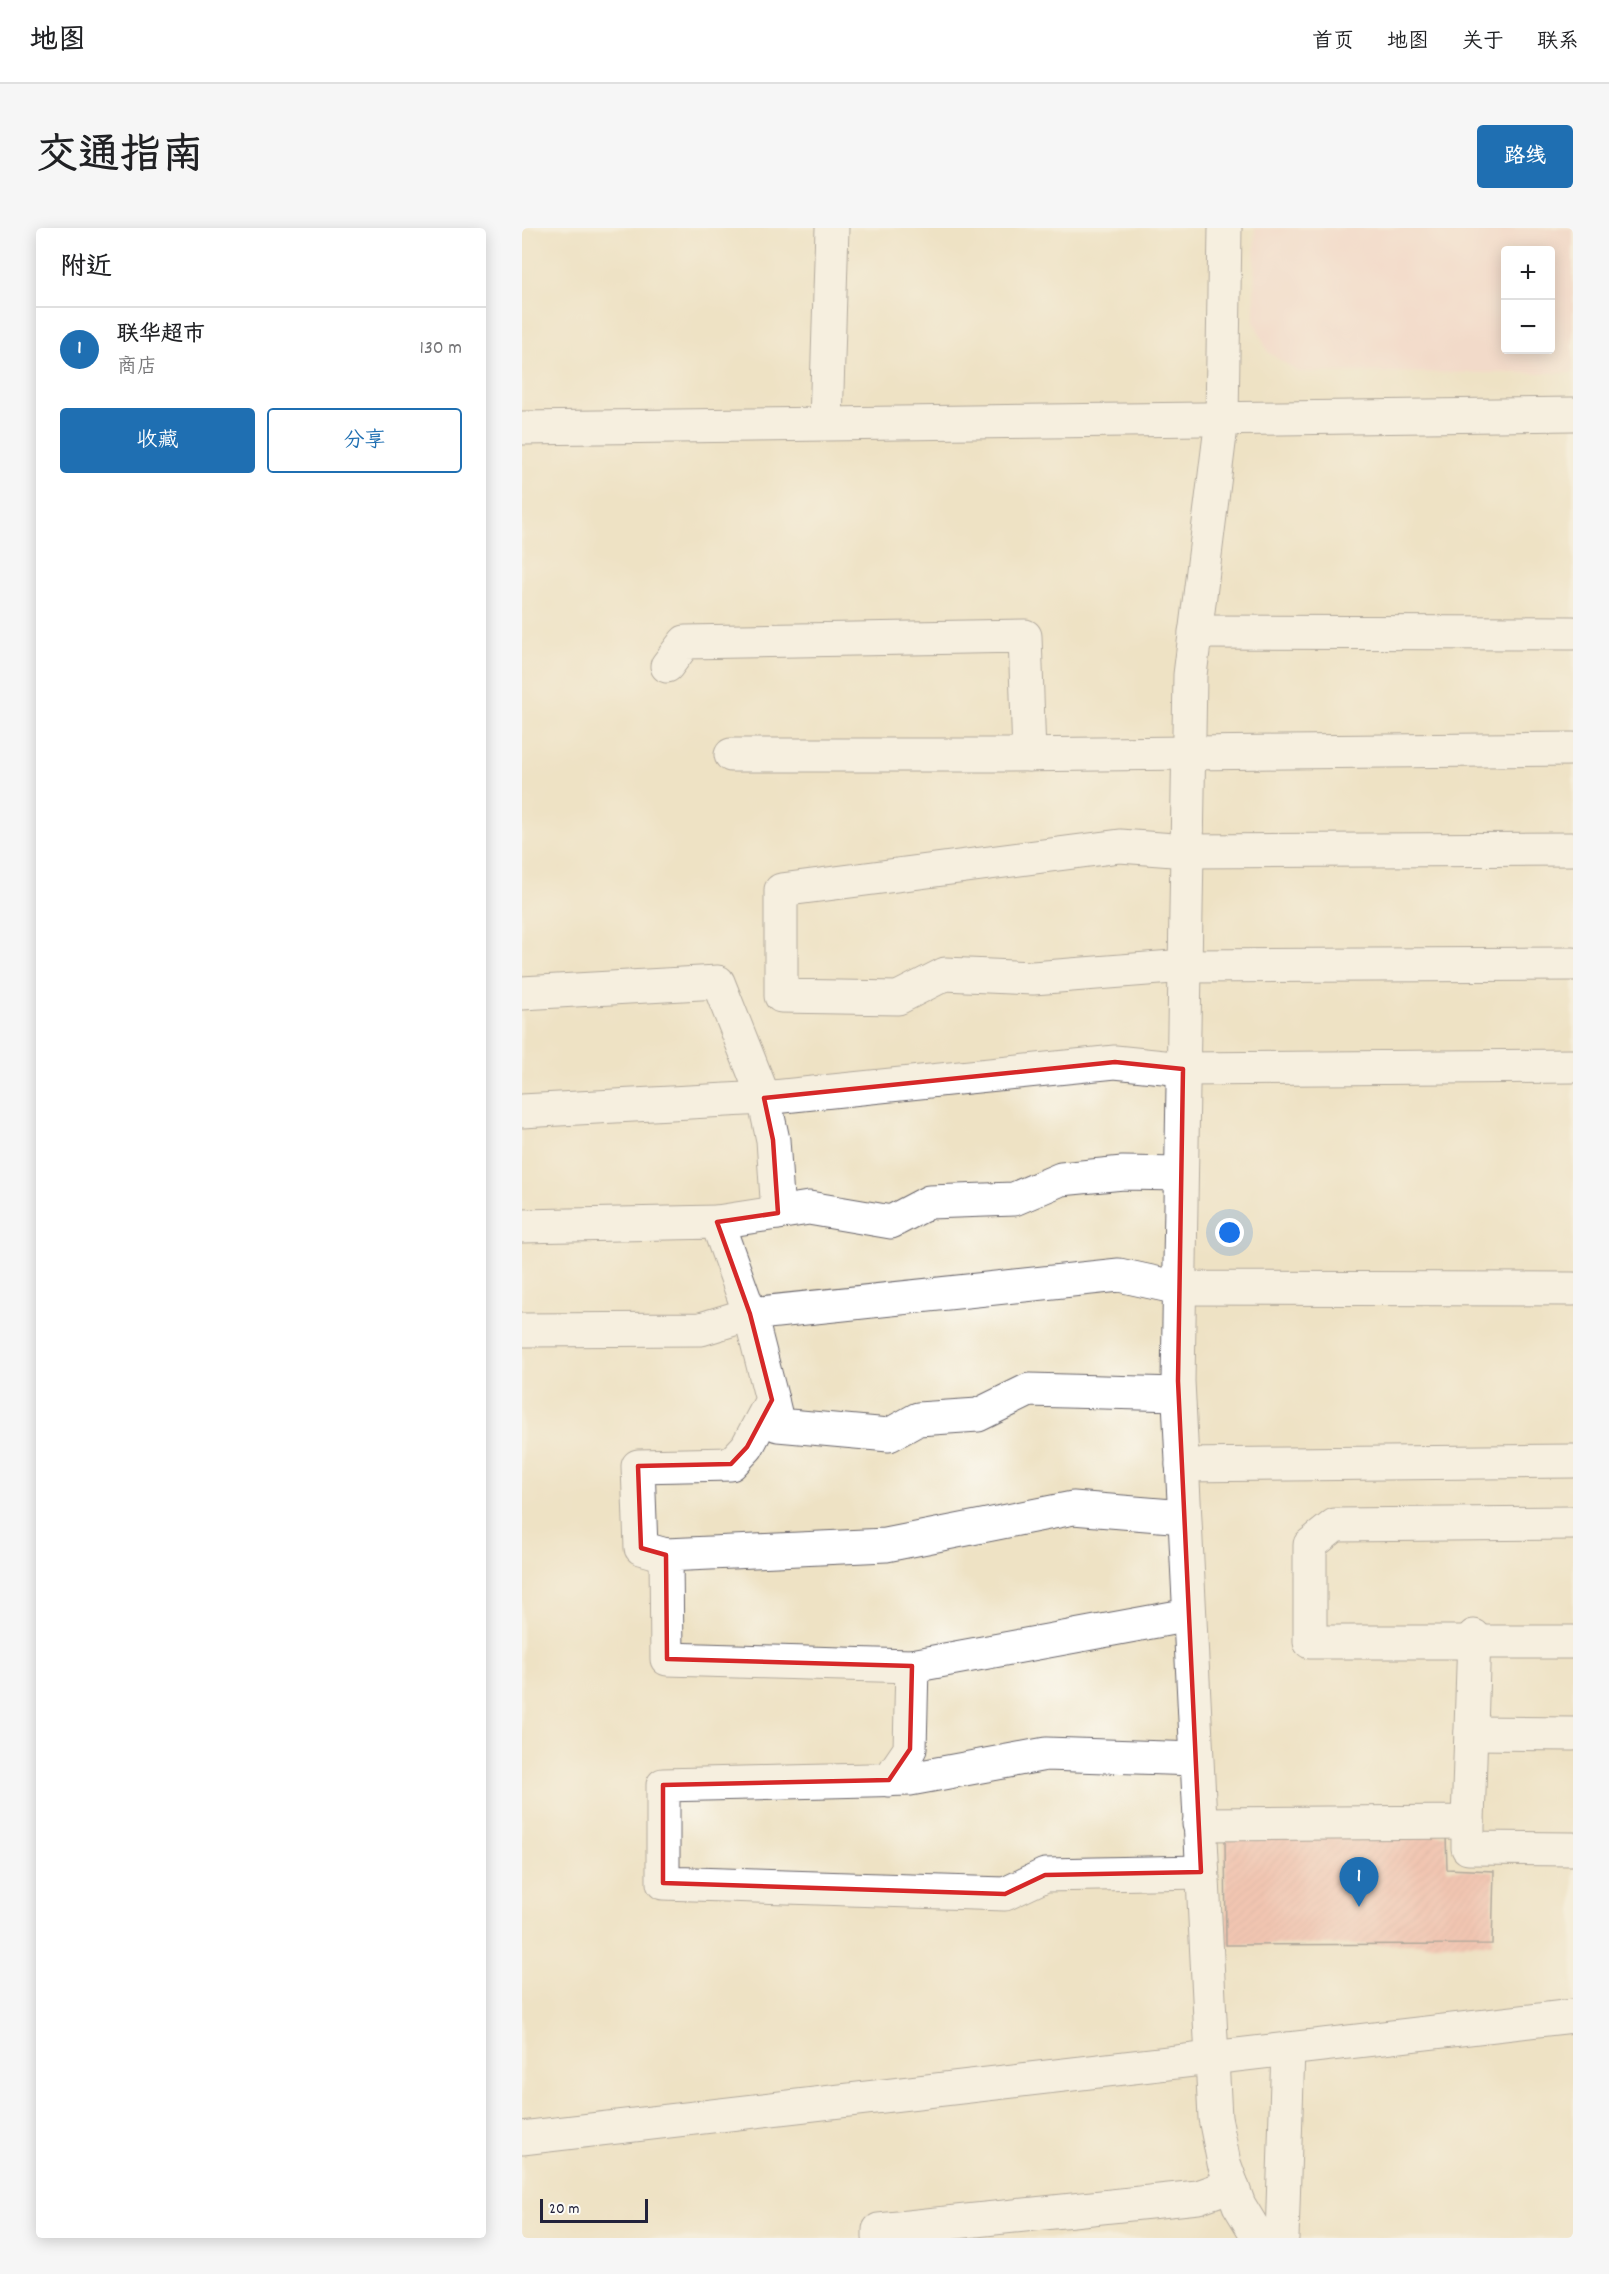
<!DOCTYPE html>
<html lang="zh">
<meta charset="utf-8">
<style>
:root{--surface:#fff;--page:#f6f6f6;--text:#202124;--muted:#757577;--line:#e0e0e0;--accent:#1f6fb2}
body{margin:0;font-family:Dekko,"LXGW WenKai TC",sans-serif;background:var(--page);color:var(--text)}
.controls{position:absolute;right:18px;top:18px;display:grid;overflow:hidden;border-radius:6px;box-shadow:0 3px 15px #0003}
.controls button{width:54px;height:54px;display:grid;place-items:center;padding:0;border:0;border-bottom:2px solid var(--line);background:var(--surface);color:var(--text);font:30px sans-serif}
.scale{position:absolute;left:18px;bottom:15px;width:108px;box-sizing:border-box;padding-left:6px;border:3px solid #22223b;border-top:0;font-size:16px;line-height:21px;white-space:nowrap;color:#22223b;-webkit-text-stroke:4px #fdfcf7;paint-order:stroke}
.you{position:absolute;left:708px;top:1005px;width:21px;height:21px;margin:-15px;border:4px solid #fff;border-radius:50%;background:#1a73e8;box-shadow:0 0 0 9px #1a73e833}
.badge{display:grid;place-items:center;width:39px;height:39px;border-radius:50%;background:var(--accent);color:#fff;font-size:20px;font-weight:700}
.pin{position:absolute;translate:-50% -50px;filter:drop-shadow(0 2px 3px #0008)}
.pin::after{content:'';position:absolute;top:32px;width:21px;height:18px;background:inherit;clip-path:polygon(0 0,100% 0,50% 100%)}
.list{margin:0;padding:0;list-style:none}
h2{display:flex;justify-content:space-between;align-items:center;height:78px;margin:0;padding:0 24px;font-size:26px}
h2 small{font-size:20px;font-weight:400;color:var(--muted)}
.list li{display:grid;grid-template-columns:39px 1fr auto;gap:18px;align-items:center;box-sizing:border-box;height:84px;padding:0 24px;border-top:2px solid var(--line)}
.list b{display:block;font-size:22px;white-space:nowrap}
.list p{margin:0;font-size:20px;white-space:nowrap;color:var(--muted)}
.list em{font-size:20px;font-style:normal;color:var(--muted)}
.actions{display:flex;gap:12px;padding:18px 24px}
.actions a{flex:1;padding:14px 0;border:2px solid var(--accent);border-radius:6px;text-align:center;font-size:21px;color:var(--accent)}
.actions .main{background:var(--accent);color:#fff}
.map{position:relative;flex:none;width:1051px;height:2010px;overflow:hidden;border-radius:6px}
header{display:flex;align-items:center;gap:36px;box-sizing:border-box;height:84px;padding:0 30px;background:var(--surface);border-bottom:2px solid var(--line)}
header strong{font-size:28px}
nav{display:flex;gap:33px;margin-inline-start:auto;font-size:21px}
.intro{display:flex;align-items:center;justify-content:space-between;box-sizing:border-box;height:144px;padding:0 36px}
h1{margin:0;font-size:42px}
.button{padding:15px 27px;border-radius:6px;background:var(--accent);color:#fff;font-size:21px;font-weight:700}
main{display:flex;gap:36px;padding:0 36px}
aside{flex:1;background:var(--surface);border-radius:6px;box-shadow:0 3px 15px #0003}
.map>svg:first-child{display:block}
.built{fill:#f7d0ce;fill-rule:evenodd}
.building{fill:url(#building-hatch)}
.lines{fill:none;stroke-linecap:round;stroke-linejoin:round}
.minor-casing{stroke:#69656b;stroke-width:35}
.minor{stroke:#fff;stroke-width:33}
.marked{fill:none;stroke:#d62828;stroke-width:4.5;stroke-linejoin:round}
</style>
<header>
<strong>地图</strong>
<nav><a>首页</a><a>地图</a><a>关于</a><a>联系</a></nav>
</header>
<div class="intro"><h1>交通指南</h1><a class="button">路线</a></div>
<main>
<aside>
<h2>附近<small></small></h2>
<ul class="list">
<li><span class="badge">1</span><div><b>联华超市</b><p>商店</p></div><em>130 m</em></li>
</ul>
<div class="actions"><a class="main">收藏</a><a>分享</a></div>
</aside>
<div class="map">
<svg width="1051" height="2010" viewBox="0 0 1051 2010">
<defs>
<pattern id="building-hatch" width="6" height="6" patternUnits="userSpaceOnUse" patternTransform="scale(1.5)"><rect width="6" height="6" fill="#f4a29a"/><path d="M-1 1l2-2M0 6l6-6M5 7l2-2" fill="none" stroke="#d18b86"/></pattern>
</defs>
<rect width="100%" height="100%" fill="#fdfcf7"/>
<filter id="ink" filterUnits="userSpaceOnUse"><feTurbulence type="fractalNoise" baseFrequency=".0167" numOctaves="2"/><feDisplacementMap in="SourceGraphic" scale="12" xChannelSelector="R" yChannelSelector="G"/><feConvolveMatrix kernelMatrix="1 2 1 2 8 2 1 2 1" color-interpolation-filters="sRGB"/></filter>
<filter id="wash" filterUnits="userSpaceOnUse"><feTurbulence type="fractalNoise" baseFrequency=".008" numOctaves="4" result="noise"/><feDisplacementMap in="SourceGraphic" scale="24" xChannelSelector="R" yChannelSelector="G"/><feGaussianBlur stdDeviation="1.35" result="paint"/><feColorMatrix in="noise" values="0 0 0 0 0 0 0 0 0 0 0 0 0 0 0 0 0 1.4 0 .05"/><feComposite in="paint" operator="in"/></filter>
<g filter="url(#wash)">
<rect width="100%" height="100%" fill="#eee2c4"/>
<path class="built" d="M733,0H1051V145L776,144L746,124L732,93ZM1028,22V122H984V22Z"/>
<g id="blocks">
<polygon class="building" points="924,1607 925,1641 972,1643 970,1716 704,1717 703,1608"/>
</g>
</g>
<g filter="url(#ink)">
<use href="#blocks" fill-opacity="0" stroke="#69656b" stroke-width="1.5"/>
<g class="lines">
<defs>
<g id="minor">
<polyline points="703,0 700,191 668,447 656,1153 693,1890 702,1935 717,1977 737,2010"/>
<polyline points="304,195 310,0"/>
<polyline points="0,200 1051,186"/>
<polyline points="673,404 1051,405"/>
<polyline points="145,438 163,414 503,408 507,527"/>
<polyline points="209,527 485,527 1051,521"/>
<polyline points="1051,621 665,623 598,618 259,662 259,768 376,770 423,746 511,750 663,738 1051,736"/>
<polyline points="0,765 196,754 242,870 251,912 256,985"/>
<polyline points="0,883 242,870 593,834 661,841 1051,838"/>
<polyline points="195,994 287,980 369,994 407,974 492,971 539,951 601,945 659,946"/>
<polyline points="0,998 195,994 228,1086 250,1172 225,1219 209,1236 116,1238 119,1320 144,1327"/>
<polyline points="0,1102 179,1101 228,1086 597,1047 657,1060 1051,1061"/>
<polyline points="250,1172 256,1197 367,1207 396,1191 456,1187 507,1162 656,1166"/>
<polyline points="660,1237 1051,1233"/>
<polyline points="662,1289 551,1280 364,1317 144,1327 145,1431 390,1438 667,1387"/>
<polyline points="1051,1295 813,1297 788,1317 788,1414 1051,1414"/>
<polyline points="949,1505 1051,1506"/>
<polyline points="674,1531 524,1526 388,1551 141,1557 141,1655 483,1666 523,1647 679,1644"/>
<polyline points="367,1552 388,1521 390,1438"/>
<polyline points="946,1594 946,1620 1051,1621"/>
<polyline points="677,1596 946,1594 952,1408"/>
<polyline points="0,1910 1051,1788"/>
<polyline points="357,2010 357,2002 676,1969 710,1957"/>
<polyline points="760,2010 766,1821"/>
</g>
</defs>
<use href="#minor" class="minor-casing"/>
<use href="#minor" class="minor"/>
</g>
</g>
<path d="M0 0H1051V2010H0ZM593,834L661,841L656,1153L679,1644L523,1647L483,1666L141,1655V1557L367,1552L388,1521L390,1438L145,1431L144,1327L119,1320L116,1238L209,1236L225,1219L250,1172L228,1086L195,994L256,985L251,912L242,870Z" fill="#eee2c4" fill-opacity=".55" fill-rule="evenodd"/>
<path class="marked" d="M593,834L661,841L656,1153L679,1644L523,1647L483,1666L141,1655V1557L367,1552L388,1521L390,1438L145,1431L144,1327L119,1320L116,1238L209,1236L225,1219L250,1172L228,1086L195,994L256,985L251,912L242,870Z"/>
</svg>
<div class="controls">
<button>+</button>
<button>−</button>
</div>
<div class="scale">20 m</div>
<div class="you"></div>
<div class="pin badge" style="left:837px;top:1679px">1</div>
</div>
</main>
